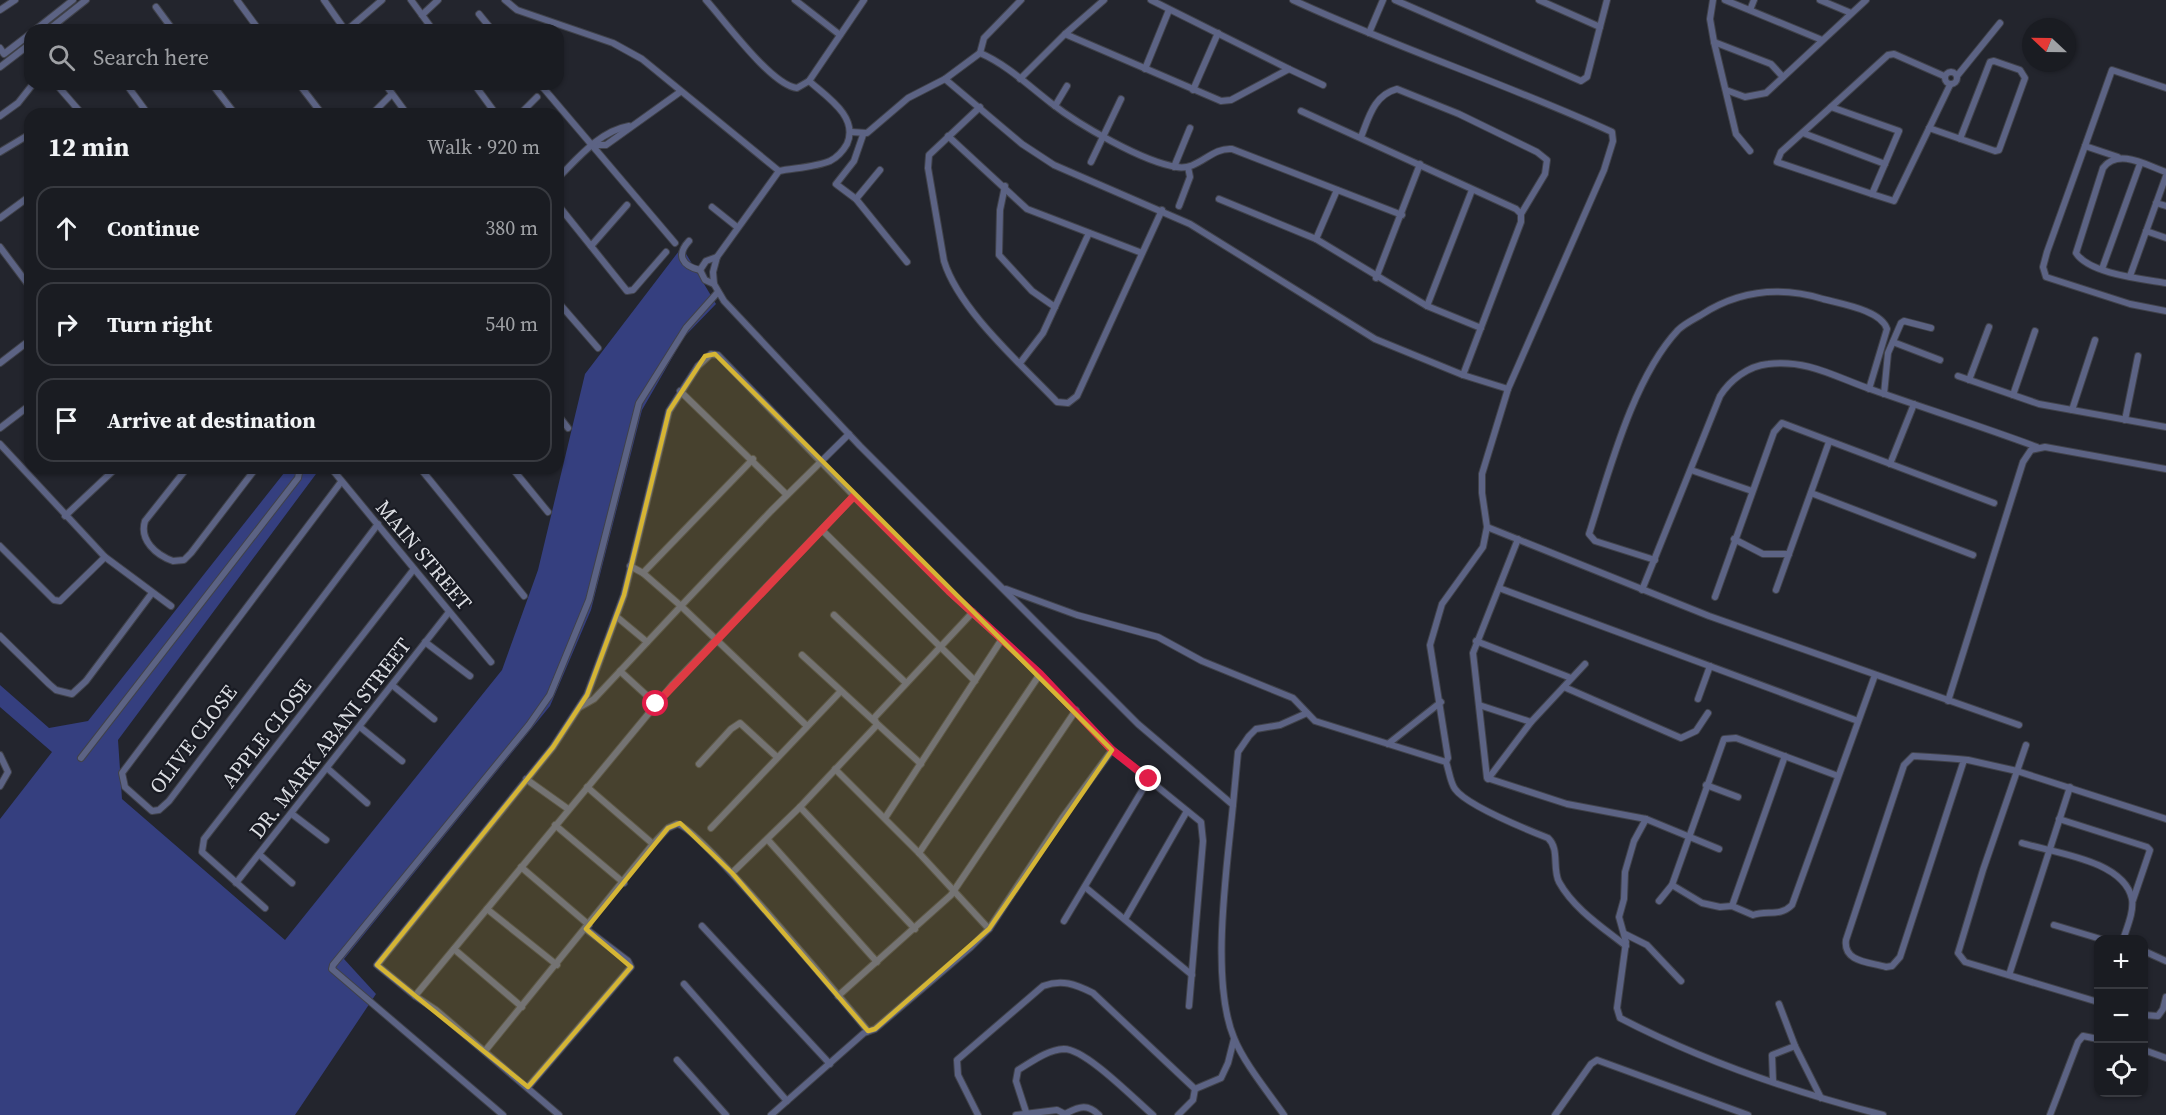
<!DOCTYPE html>
<meta charset="utf-8">
<style>
:root{--surface:#1a1c22;--page:#27292f;--text:#f1f3f6;--muted:#9fa1a5;--line:#383a40}
body{margin:0;font-family:"Source Serif 4",serif;background:var(--page);color:var(--text)}
.controls{position:absolute;right:18px;bottom:18px;display:grid;overflow:hidden;border-radius:12px;box-shadow:0 2px 4px #0004}
.controls button{width:54px;height:54px;display:grid;place-items:center;padding:0;border:0;border-bottom:2px solid var(--line);background:var(--surface);color:var(--text);font:30px sans-serif}
.compass{position:absolute;left:2022px;top:18px;width:54px;height:54px;border-radius:50%;background:var(--surface);box-shadow:0 2px 4px #0004;rotate:292deg}
.stop{position:absolute;width:18px;height:18px;margin:-14px;border:4px solid #e11d48;border-radius:50%;background:#fff}
.stop.end{background:#e11d48;border-color:#fff;box-shadow:0 2px 6px #0008}
.list{margin:0;padding:0;list-style:none}
h2{display:flex;justify-content:space-between;align-items:center;height:78px;margin:0;padding:0 24px;font-size:26px}
h2 small{font-size:20px;font-weight:400;color:var(--muted)}
.list li{display:grid;grid-template-columns:39px 1fr auto;gap:18px;align-items:center;box-sizing:border-box;height:84px;margin:0 12px 12px;padding:0 12px;border:2px solid var(--line);border-radius:18px}
.list b{display:block;font-size:22px;white-space:nowrap}
.list em{font-size:20px;font-style:normal;color:var(--muted)}
.icon{flex:none;width:33px;height:33px;fill:none;stroke:currentColor;stroke-width:2;stroke-linecap:round;stroke-linejoin:round}
.map{position:relative;flex:none;width:2166px;height:1115px;overflow:hidden}
.search{position:absolute;background:var(--surface);box-shadow:0 2px 4px #0004;left:24px;top:24px;width:540px;height:66px;display:flex;align-items:center;gap:15px;box-sizing:border-box;padding:0 21px;border-radius:18px;color:var(--muted);font-size:22px}
.panel{position:absolute;background:var(--surface);box-shadow:0 2px 4px #0004;left:24px;top:108px;width:540px;height:366px;border-radius:18px}
.map>svg:first-child{display:block}
.green{fill:#353f7f}
.lines{fill:none;stroke-linecap:round;stroke-linejoin:round}
.minor-casing{stroke:#40424a;stroke-width:8}
.minor{stroke:#5c6384;stroke-width:6}
.route{stroke:#e11d48;stroke-width:8}
.marked{fill:#d5b534;fill-opacity:0.2;stroke:#d5b534;stroke-width:4.5;stroke-linejoin:round}
.labels{text-anchor:middle;dominant-baseline:central;stroke-width:4.5;stroke-linejoin:round;paint-order:stroke}
.street-label{font-size:21px;fill:#dbdde2;stroke:#191b23}
</style>
<div class="map">
<svg width="2166" height="1115" viewBox="0 0 2166 1115">
<rect width="100%" height="100%" fill="#23252d"/>
<polygon class="green" points="682,247 716,304 684,337 642,410 591,610 550,706 344,959 376,994 295,1115 0,1115 0,819 52,752 0,707 0,685 49,728 88,721 288,468 317,468 316,474 118,740 122,799 285,940 502,670 538,570 585,374"/>
<g class="lines">
<defs>
<g id="minor">
<polyline points="237,0 259,30"/>
<polyline points="324,0 345,30"/>
<polyline points="411,0 433,30"/>
<polyline points="505,0 517,10 613,43 642,59 779,171"/>
<path d="M706,0C725,21 771,85 797,88L809,81L864,0"/>
<polyline points="795,0 840,35"/>
<path d="M1293,0C1397,48 1507,84 1612,132L1613,141L1604,170L1508,389L1482,474V493L1487,527L1483,547L1442,604L1430,645L1448,758L1446,762C1449,770 1450,782 1455,789C1467,806 1528,830 1548,838C1560,849 1552,868 1559,882C1574,909 1602,927 1626,946"/>
<polyline points="1395,0 1581,81 1587,77 1607,0"/>
<polyline points="1539,0 1600,27"/>
<polyline points="1713,0 1710,19 1714,42 1736,134 1750,151"/>
<polyline points="1725,0 1822,40"/>
<polyline points="1820,0 1851,13"/>
<polyline points="156,7 173,30"/>
<polyline points="0,10 15,0"/>
<polyline points="1750,10 1754,0"/>
<polyline points="479,14 492,30"/>
<polyline points="422,15 438,0"/>
<polyline points="35,30 73,0"/>
<polyline points="48,30 86,0"/>
<polyline points="347,30 382,0"/>
<polyline points="1369,33 1383,0"/>
<polyline points="1065,34 1221,101 1231,100 1289,69 1151,0"/>
<polyline points="1714,42 1771,64 1783,77"/>
<polyline points="0,48 4,54 30,34"/>
<polyline points="980,53 984,38 1021,0"/>
<polyline points="0,67 30,44"/>
<polyline points="1145,69 1169,10"/>
<polyline points="1289,69 1323,85"/>
<circle cx="1951" cy="78" r="6"/>
<polyline points="1957,76 2000,23"/>
<path d="M945,79L980,53C1006,64 1029,86 1051,103C1079,125 1143,162 1177,167C1198,171 1211,147 1232,149L1402,215"/>
<polyline points="1020,79 1065,34 1104,0"/>
<path d="M809,81C827,97 859,117 847,144C843,151 838,157 830,161C816,167 795,168 779,171L717,257L713,272L714,284L724,301L860,446L1138,724L1233,805C1227,868 1210,980 1234,1038C1244,1063 1268,1092 1284,1115"/>
<polyline points="56,84 82,114"/>
<polyline points="126,84 148,114"/>
<polyline points="212,84 235,114"/>
<polyline points="299,84 322,114"/>
<polyline points="385,84 407,114"/>
<polyline points="474,84 496,114"/>
<polyline points="540,84 675,243"/>
<polyline points="1193,90 1218,33"/>
<polyline points="1726,90 1745,97 1766,93 1866,0"/>
<polyline points="1055,106 1067,86"/>
<path d="M980,107L929,155L928,168L944,261C959,310 1021,364 1057,402L1068,403L1077,396L1162,210"/>
<polygon points="1831,107 1899,131 1872,194 1777,162 1781,152"/>
<polyline points="1831,107 1888,55 1894,54 1944,76"/>
<polyline points="1301,111 1516,209 1521,214 1521,222 1463,375"/>
<polyline points="372,114 392,94"/>
<polyline points="520,114 537,97"/>
<polyline points="0,116 18,103 33,84"/>
<polyline points="1929,128 1995,151 1999,150 2025,78 2020,70 1994,61 1990,62 1960,139"/>
<polyline points="851,132 867,133 908,98 945,79 1022,144 1054,165 1190,224 1375,339 1463,375 1508,389"/>
<polyline points="1803,133 1885,164"/>
<polyline points="863,135 854,161 836,184 856,199 907,262"/>
<polyline points="948,136 1027,209 1142,253"/>
<path d="M1361,137C1369,117 1374,95 1397,89L1459,114L1537,152L1547,160L1545,174L1521,214"/>
<polyline points="592,145 606,145 680,92"/>
<polyline points="2085,146 2047,252 2043,267 2046,277 2130,304 2166,311"/>
<polyline points="0,152 30,134"/>
<polyline points="2118,157 2085,146 2112,70 2166,88"/>
<polyline points="1091,162 1121,99"/>
<polyline points="1174,167 1190,128"/>
<path d="M2166,172C2146,165 2118,148 2103,168L2076,253C2089,274 2143,279 2166,283"/>
<path d="M558,178C578,158 600,131 629,126"/>
<polyline points="1005,186 1000,210 999,255 1032,291 1055,307"/>
<polyline points="1872,194 1894,201 1950,85"/>
<polyline points="856,199 880,170"/>
<polyline points="1219,199 1316,239 1427,306 1481,328"/>
<polyline points="2156,203 2166,206"/>
<polyline points="558,205 627,291 633,290 666,252"/>
<polyline points="1179,206 1190,177 1188,167"/>
<polyline points="712,207 737,227"/>
<polyline points="0,218 30,196"/>
<polyline points="2146,231 2166,238"/>
<polyline points="1316,239 1337,190"/>
<path d="M689,241C676,255 682,266 700,270"/>
<polyline points="591,246 627,205"/>
<polyline points="0,247 30,287"/>
<polyline points="2102,269 2140,164"/>
<polyline points="700,270 706,261 717,257"/>
<polyline points="700,270 705,280 714,284"/>
<polyline points="2130,276 2166,176"/>
<polyline points="1376,278 1420,164"/>
<polyline points="558,302 598,348"/>
<polyline points="1427,306 1472,190"/>
<polyline points="1893,342 1940,360"/>
<polyline points="0,363 30,340"/>
<polyline points="1020,363 1043,333 1089,233"/>
<polyline points="1958,376 2039,404 2166,427"/>
<polyline points="1969,380 1989,327"/>
<polyline points="680,391 787,495"/>
<polyline points="1884,394 1888,353 1901,323 1904,321 1931,328"/>
<polyline points="2013,395 2035,331"/>
<polyline points="2072,410 2095,340"/>
<polyline points="558,415 568,428"/>
<polyline points="28,418 30,421"/>
<polyline points="2125,420 2138,356"/>
<polyline points="0,428 30,405"/>
<polyline points="0,444 105,557 171,606"/>
<polyline points="1890,464 1914,404"/>
<path d="M187,468L145,521C139,540 156,555 173,561L184,560L191,553L256,468"/>
<polyline points="331,468 491,662"/>
<polyline points="420,468 524,596"/>
<polyline points="512,468 548,512"/>
<polyline points="1691,470 1752,491"/>
<polyline points="341,482 122,773 125,787 152,811 159,810 169,801 378,524"/>
<polyline points="1811,493 1973,555"/>
<polyline points="65,516 116,468"/>
<polyline points="1487,527 1709,616 2019,725"/>
<polyline points="822,530 975,681"/>
<polyline points="1518,539 1473,653 1487,778 1567,804 1646,819 1719,849"/>
<polyline points="1734,539 1763,554 1789,554"/>
<polyline points="0,546 54,600 60,601 105,557"/>
<path d="M1655,560L1595,541L1589,534C1609,472 1633,378 1678,330C1684,324 1694,319 1701,315C1738,291 1780,286 1823,299C1841,304 1881,310 1887,329L1869,389"/>
<polyline points="643,573 753,459"/>
<polyline points="1499,588 1858,721"/>
<polyline points="1006,589 1077,615 1158,637 1202,661 1293,698 1315,721 1446,762"/>
<path d="M1642,590L1720,396C1730,380 1748,366 1768,364C1808,359 1837,378 1873,390C1927,409 1983,427 2037,447"/>
<polyline points="1776,590 1829,442"/>
<polyline points="1715,597 1774,432 1782,423 1994,503"/>
<polyline points="834,615 906,683"/>
<polyline points="617,617 647,642"/>
<polyline points="0,636 49,684 56,690 72,694 86,681 152,593"/>
<polyline points="1476,641 1571,678"/>
<polyline points="425,642 470,676"/>
<polyline points="802,655 921,764"/>
<polyline points="620,671 656,704"/>
<polyline points="392,685 434,719"/>
<polyline points="1564,687 1681,738 1696,731 1708,713"/>
<polyline points="1698,699 1710,666"/>
<polyline points="1948,701 2023,462 2031,450 2045,447 2166,469"/>
<polyline points="1479,705 1531,722"/>
<polyline points="580,707 594,699 681,606 643,573 630,566"/>
<polyline points="807,726 681,606 771,511 849,434"/>
<polyline points="360,727 402,761"/>
<polyline points="1388,744 1441,702"/>
<polyline points="2026,745 1983,870 1958,953 1965,962 2098,1002"/>
<polyline points="0,755 8,772 0,786"/>
<polyline points="81,758 298,478 300,468"/>
<path d="M1964,760L1900,957L1892,966L1886,967C1869,962 1843,962 1846,940L1904,765L1913,756C1931,757 1949,758 1968,760L2017,771L2166,819"/>
<polyline points="699,764 731,729 740,723 777,757"/>
<polyline points="327,768 367,803"/>
<polyline points="835,769 919,853 989,929"/>
<polyline points="526,779 568,809"/>
<polyline points="1488,779 1531,722 1585,664"/>
<polyline points="1706,785 1738,797"/>
<polyline points="587,787 653,844"/>
<polyline points="1233,805 1238,752 1249,736 1256,729 1280,725 1307,713"/>
<polyline points="800,807 915,929"/>
<polyline points="292,814 326,840"/>
<polyline points="885,818 1002,639"/>
<path d="M1646,819L1634,841L1625,872L1624,899L1619,917L1626,942L1617,1008L1620,1018C1703,1061 1793,1092 1883,1115"/>
<polyline points="2059,819 2147,847 2150,850 2133,900"/>
<polyline points="555,825 624,883"/>
<polyline points="711,828 840,692"/>
<polyline points="768,840 877,962"/>
<path d="M2022,843C2054,853 2124,860 2132,899C2134,912 2127,927 2123,940"/>
<polyline points="919,853 1040,674"/>
<polyline points="260,855 292,883"/>
<polyline points="521,867 589,925"/>
<polyline points="732,873 800,807 877,725 874,718 973,612"/>
<polyline points="236,883 449,612"/>
<path d="M1672,885L1702,903L1720,907L1732,906L1753,915C1767,910 1780,917 1792,905L1875,675"/>
<polyline points="1085,887 1192,975"/>
<polyline points="1659,901 1672,885 1724,739 1736,738 1838,776"/>
<polyline points="1732,906 1785,756"/>
<polyline points="265,908 202,852 204,839 414,569"/>
<polyline points="487,909 557,965"/>
<polyline points="1125,919 1187,811"/>
<polyline points="1064,921 1149,779"/>
<polyline points="2054,925 2104,940"/>
<polyline points="702,926 830,1064"/>
<polyline points="1625,934 1647,945 1681,981"/>
<polyline points="454,949 522,1007"/>
<polyline points="2144,951 2166,961"/>
<polyline points="2009,975 2070,787"/>
<polyline points="684,984 787,1101"/>
<polyline points="415,996 377,965 553,747 587,695 624,595 669,411 698,366 711,354 718,355 854,496 949,591 1040,674 1112,750 1201,822 1203,841 1189,1006"/>
<polyline points="838,996 951,895 1076,710"/>
<polyline points="1779,1004 1795,1046 1821,1098"/>
<polyline points="2144,1015 2158,1016 2163,1009 2166,997"/>
<polyline points="2144,1050 2166,1058"/>
<path d="M485,1051L653,844L668,828L677,824C697,825 845,1003 868,1031"/>
<polyline points="677,1060 726,1115"/>
<polyline points="1773,1081 1772,1055 1795,1046"/>
<polyline points="528,1087 631,967 628,961 586,929"/>
<path d="M1067,1113C1080,1106 1088,1104 1099,1115"/>
<polyline points="503,1115 332,969 333,965 529,725 550,695 589,600 639,403 686,328 718,292"/>
<polyline points="559,1115 436,1010 415,996 673,684 854,496"/>
<polyline points="771,1115 864,1033 875,1029 971,947 989,929 1063,817 1112,750"/>
<path d="M978,1115L958,1075L957,1060L1043,986C1062,979 1075,984 1093,993L1195,1089L1221,1078L1228,1063L1234,1039"/>
<polyline points="1016,1115 1057,1110 1067,1115"/>
<path d="M1027,1115L1016,1081L1018,1070C1033,1061 1047,1050 1064,1049C1086,1049 1135,1100 1153,1115"/>
<polyline points="1178,1115 1193,1100 1195,1089"/>
<polyline points="1555,1115 1591,1064 1597,1060 1748,1115"/>
<polyline points="2050,1115 2078,1042 2083,1036 2098,1039"/>
</g>
</defs>
<use href="#minor" class="minor-casing"/>
<use href="#minor" class="minor"/>
</g>
<g class="lines">
<polyline class="route" points="656,704 854,496 949,591 1040,674 1112,750 1149,779"/>
</g>
<path class="marked" d="M715,354L1112,750L989,929L875,1029L868,1031L732,873L680,823L668,828L586,929L631,967L528,1087L377,965L553,747L587,695L624,595L669,411L705,356Z"/>
<g class="labels">
<g class="street-label">
<text transform="translate(424 555) rotate(50)">MAIN STREET</text>
<text transform="translate(266 733) rotate(-52)">APPLE CLOSE</text>
<text transform="translate(330 738) rotate(-52)">DR. MARK ABANI STREET</text>
<text transform="translate(193 739) rotate(-53)">OLIVE CLOSE</text>
</g>
</g>
</svg>
<div class="controls">
<button>+</button>
<button>−</button>
<button><svg class="icon" aria-label="locate" viewBox="0 0 24 24"><circle cx="12" cy="12" r="6"/><path d="M12 2v4M12 18v4M2 12h4M18 12h4"/></svg></button>
</div>
<svg class="compass" viewBox="-18 -18 36 36"><path d="M0-13l5 13h-10z" fill="#e53935"/><path d="M0 13l5-13h-10z" fill="#9fa1a5"/></svg>
<div class="stop" style="left:656px;top:704px"></div>
<div class="stop end" style="left:1149px;top:779px"></div>
<div class="search"><svg class="icon" aria-label="search" viewBox="0 0 24 24"><circle cx="10" cy="10" r="6"/><path d="M15 15l6 6"/></svg>Search here</div>
<section class="panel">
<h2>12 min<small>Walk · 920 m</small></h2>
<ul class="list">
<li><svg class="icon" aria-label="ahead" viewBox="0 0 24 24"><path d="M12 20V5M6 11l6-6 6 6"/></svg><div><b>Continue</b></div><em>380 m</em></li>
<li><svg class="icon" aria-label="right" viewBox="0 0 24 24"><path d="M7 20v-9h11M14 6l5 5-5 5"/></svg><div><b>Turn right</b></div><em>540 m</em></li>
<li><svg class="icon" aria-label="arrive" viewBox="0 0 24 24"><path d="M6 21V4h12l-3 4 3 4H6"/></svg><div><b>Arrive at destination</b></div></li>
</ul>
</section>
</div>
